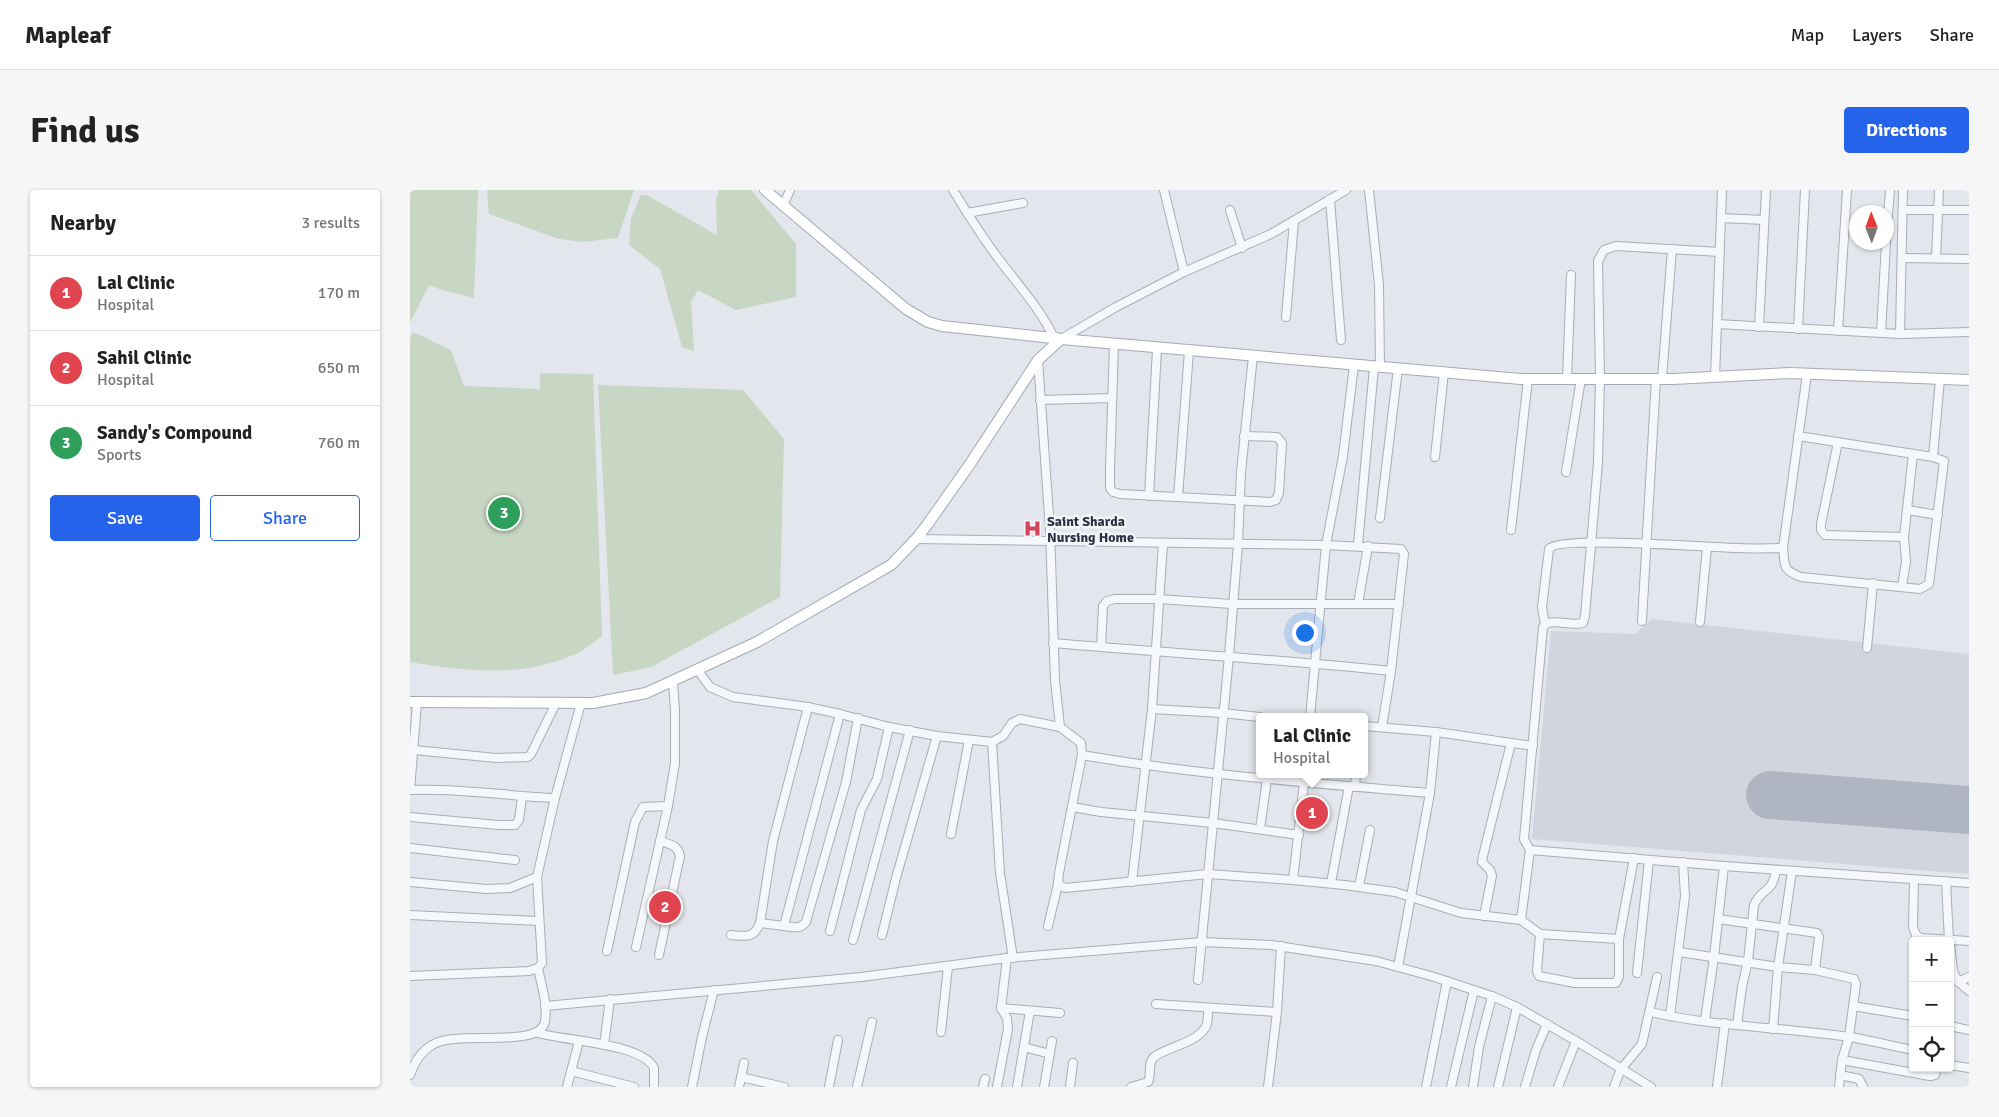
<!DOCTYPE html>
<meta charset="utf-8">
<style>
:root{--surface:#fff;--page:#f6f6f6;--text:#222;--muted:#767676;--line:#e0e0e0;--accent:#2563eb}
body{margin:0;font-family:Signika,sans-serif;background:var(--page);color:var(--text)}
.controls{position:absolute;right:15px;bottom:15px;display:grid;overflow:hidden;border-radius:5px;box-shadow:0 1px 4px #0004}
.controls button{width:45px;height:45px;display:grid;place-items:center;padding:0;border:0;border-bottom:1px solid var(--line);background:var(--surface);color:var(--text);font:25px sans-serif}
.compass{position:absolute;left:1439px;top:15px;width:45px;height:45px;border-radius:50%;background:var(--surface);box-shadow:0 1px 4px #0004;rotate:359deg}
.you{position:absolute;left:894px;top:442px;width:18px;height:18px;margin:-12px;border:4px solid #fff;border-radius:50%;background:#1a73e8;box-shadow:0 0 0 8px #1a73e833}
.badge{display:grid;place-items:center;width:32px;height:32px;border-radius:50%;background:var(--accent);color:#fff;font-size:16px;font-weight:700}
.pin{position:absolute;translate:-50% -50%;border:2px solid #fff;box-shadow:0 1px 5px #0006}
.popup{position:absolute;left:846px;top:523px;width:112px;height:65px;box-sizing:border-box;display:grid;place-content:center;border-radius:5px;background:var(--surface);filter:drop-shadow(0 1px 4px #0005);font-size:16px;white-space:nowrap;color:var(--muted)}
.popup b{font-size:19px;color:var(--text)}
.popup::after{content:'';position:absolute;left:50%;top:100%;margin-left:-10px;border:10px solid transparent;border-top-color:var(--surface)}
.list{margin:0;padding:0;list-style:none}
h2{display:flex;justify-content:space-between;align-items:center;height:65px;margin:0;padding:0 20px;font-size:21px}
h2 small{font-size:16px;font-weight:400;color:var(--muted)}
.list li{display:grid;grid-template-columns:32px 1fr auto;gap:15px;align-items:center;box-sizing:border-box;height:75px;padding:0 20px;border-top:1px solid var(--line)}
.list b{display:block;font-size:19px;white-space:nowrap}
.list p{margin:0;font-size:16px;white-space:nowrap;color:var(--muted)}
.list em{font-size:16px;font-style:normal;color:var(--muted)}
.actions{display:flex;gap:10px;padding:15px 20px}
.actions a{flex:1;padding:11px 0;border:1px solid var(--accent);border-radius:5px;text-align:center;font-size:18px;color:var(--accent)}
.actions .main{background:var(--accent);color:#fff}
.icon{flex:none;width:28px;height:28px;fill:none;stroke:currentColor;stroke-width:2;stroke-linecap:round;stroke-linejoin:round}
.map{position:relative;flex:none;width:1559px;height:897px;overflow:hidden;border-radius:5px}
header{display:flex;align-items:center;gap:30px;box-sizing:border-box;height:70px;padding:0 25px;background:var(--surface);border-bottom:1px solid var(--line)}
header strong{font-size:24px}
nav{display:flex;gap:28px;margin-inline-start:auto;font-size:18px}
.intro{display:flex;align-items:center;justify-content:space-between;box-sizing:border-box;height:120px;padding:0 30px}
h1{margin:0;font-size:35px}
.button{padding:12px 22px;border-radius:5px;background:var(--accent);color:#fff;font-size:18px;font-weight:700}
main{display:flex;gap:30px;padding:0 30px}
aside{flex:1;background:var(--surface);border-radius:5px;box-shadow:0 1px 4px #0004}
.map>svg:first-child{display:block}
.built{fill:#d1d5de}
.green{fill:#c8d6c4}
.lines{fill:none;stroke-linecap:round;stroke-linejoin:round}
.runway{stroke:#b0b6c1;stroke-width:48}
.minor-casing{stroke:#a8adb7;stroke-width:10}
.major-casing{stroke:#a2aab8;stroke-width:12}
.minor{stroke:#f6f7fa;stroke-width:8}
.major{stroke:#fff;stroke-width:10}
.labels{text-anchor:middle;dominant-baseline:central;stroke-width:5;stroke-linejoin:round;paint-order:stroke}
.poi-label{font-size:14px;font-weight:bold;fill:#2a3345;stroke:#f3f5f9;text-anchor:start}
</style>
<header>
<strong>Mapleaf</strong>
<nav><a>Map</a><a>Layers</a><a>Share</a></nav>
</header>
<div class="intro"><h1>Find us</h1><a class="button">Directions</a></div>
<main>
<aside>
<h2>Nearby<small>3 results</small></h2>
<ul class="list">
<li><span class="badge" style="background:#e0444e">1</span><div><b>Lal Clinic</b><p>Hospital</p></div><em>170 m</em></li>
<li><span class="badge" style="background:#e0444e">2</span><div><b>Sahil Clinic</b><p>Hospital</p></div><em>650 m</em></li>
<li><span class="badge" style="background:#2e9e5b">3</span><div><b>Sandy's Compound</b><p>Sports</p></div><em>760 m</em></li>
</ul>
<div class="actions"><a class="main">Save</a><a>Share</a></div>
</aside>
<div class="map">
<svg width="1559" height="897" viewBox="0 0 1559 897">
<rect width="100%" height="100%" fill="#e3e6ec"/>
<polygon class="built" points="1242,429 1559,464 1559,684 1122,649 1141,441 1225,444"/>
<g class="green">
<polygon points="0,0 68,0 64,108 29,99 19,95 0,133"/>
<polygon points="77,0 224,0 208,48 173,52 149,49 79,24"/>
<polygon points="309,0 341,0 386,54 386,107 326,120 288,100 281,112 284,161 272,157 250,79 219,55 221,28 231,5 237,5 307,45 306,10"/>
<path d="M3,142L41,160L54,196L130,199V183L183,184L192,446C183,452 174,461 163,465C112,488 54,481 0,472V149Z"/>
<polygon points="188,195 333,200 374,249 370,407 241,477 203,485"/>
</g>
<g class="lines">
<polyline class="runway" points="1360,605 1559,620"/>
<defs>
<g id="minor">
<path d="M543,0C557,23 572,47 588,68C608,95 630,118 644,148L646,147"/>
<polyline points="754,0 774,82"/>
<polyline points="959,0 969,95 970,177"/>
<polyline points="920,9 931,150"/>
<polyline points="373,16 380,0"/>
<polyline points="820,20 832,58"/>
<polyline points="1493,20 1559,20"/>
<polyline points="557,23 613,13"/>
<polyline points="1311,28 1354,30"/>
<polyline points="1476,50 1480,0"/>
<path d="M1310,62L1206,56L1194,60L1188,71L1190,189L1188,272L1175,426L1173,433C1160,436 1149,430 1137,433L1133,437L1114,649L1120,660L1314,676L1559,693"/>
<polyline points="1492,68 1559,69"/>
<polyline points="1526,68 1529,0"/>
<polyline points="876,127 884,31"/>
<polyline points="1307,134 1490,144 1493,0"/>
<polyline points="1349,137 1356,0"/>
<polyline points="1388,139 1395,0"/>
<polyline points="1428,141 1437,0"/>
<polyline points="1471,143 1476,52"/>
<polyline points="1490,144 1559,142"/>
<polyline points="651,149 706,117 774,82 861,44 936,0"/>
<polyline points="704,154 700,279 700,298 703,302 710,304 860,312 866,310 869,303 872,253 867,247 834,246"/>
<path d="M628,170L640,340L645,490L650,537L671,553L672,565C787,585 904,593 1020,603"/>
<polyline points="1305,187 1312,0"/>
<polyline points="1157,189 1161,85"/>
<polyline points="1252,189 1262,59"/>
<polyline points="630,210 702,208"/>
<polyline points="1428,252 1411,334 1411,340 1415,345 1494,347"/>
<polyline points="1025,267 1034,182"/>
<polyline points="1523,267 1530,189"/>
<polyline points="1156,282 1171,189"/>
<polyline points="739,306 747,159"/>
<polyline points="768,307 779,161"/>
<polyline points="1497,320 1528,325"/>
<polyline points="970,328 988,178"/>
<polyline points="1101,340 1118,189"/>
<polyline points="506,349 916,355 991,359 994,364 981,481 972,537"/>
<polyline points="948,355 964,177"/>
<polyline points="1373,358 1397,184"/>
<polyline points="1492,396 1496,372 1494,347 1503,264"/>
<polyline points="948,414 958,356"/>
<polyline points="1232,431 1246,189"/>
<polyline points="1290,432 1297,357"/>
<path d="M1135,435L1132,417L1139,359C1148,345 1302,358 1327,358C1343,359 1358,358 1373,358C1375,376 1372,380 1391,387L1510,399L1519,394L1534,271L1523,267L1388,246"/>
<path d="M643,453C756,463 868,469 981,481"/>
<polyline points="691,457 693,416 697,411 705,409 748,409 822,414 989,414"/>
<polyline points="1457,458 1463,393"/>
<polyline points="287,479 300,497 323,507 398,517 430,524 479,537 527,546 582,552 593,546 602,533 610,529 650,537"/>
<polyline points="742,519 812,523 850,527"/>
<polyline points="900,527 916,355 933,266 944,175"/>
<polyline points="954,536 1026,542 1020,603 988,777"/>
<polyline points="1026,542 1123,556"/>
<polyline points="582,552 590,683 603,768"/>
<polyline points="4,560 86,568 118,567 121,564 146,513"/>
<polyline points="672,565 649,683 648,694 655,698 798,684 883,690 895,584"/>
<polyline points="945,597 946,584"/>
<path d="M0,600C49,598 97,606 145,608"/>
<polyline points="0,600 7,513"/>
<polyline points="662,617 691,622 803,633 889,645"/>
<polyline points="0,627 88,635 105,635 109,630 112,607"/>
<polyline points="850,639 857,589"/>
<polyline points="541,644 559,550"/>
<polyline points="0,658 105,670"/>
<polyline points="1120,660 1111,730 1130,744 1209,749"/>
<polyline points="883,690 934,695 985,702 1051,723 1111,730"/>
<polyline points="1504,690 1503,737 1506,745 1511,748 1559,751"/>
<polyline points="1536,691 1539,751"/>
<polyline points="0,692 76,699 100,698 127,687"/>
<polyline points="722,692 742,519 753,353"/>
<polyline points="921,693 939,596"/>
<polyline points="949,696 960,640"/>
<polyline points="0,725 128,731"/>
<polyline points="1074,726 1082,686 1080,680 1072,672 1073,666 1101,553"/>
<polyline points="1308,729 1407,743 1409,747 1405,780"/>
<polyline points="350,733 363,651 398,517"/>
<path d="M374,736C382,737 390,740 396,732L436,592L448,528"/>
<polyline points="638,736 648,694"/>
<polyline points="420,741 451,620 467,589 479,537"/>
<polyline points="1130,744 1127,781 1129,786 1165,793 1206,793 1209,786 1209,749 1224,668"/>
<path d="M321,745C335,746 344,749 350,733L374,736L430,524"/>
<polyline points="472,745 486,688 527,546"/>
<polyline points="443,750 500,540"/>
<path d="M1540,756C1544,780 1539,785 1559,801"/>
<polyline points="226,757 258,616 265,573 265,521 263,492"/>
<polyline points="197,761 225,632 233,617 258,616"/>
<polyline points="1269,762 1368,777 1405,780 1444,789 1446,794 1439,847 1432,870 1429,897"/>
<path d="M249,765L270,666C268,655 259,654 250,651"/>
<polyline points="1227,783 1239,670"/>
<polyline points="0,786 119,781 128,778 132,773 127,687 145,608 171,513"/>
<polyline points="788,790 819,466 828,354 831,282 843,166"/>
<polyline points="1548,792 1559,787"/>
<polyline points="746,814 867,822"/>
<polyline points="135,816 451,787 597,768 792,752 861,755 966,771 1021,786 1082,806 1107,817 1166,851 1241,897"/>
<polyline points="1443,816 1503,826"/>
<polyline points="591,818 650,823"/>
<path d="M1240,822C1305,837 1373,837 1439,847C1460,850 1481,856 1503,860"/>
<polyline points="1260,826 1275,706 1273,672"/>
<polyline points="1295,830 1304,767 1314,676"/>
<path d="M1327,835L1332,797L1338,771L1344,715C1352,697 1362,705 1366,680"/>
<polyline points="1540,836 1559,840"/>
<polyline points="1363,839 1368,777 1382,681"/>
<polyline points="531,842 538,776"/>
<path d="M128,843C155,851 232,853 244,878V897"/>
<polyline points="194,855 200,809"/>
<polyline points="614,857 640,864"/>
<polyline points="1432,870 1520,886 1525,885 1527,878"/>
<polyline points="1540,875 1559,878"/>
<polyline points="161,881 224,897"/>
<path d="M0,885C4,873 10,862 22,855C46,839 131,860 135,831C138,814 131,794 128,778"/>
<polyline points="1430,885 1449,889 1453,897"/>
<polyline points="331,887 374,897"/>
<polyline points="157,897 169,851"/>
<polyline points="282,897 292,847 304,800"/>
<polyline points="329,897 334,873"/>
<polyline points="419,897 428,850"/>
<polyline points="447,897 462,832"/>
<polyline points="573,897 575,889"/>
<polyline points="587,897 598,839 597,828 591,818 597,768"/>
<polyline points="607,897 620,821"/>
<polyline points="634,897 642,851"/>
<polyline points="660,897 663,873"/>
<path d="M721,897L738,892C742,885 737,873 744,867C758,856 790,853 797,834C798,829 798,823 798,818"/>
<polyline points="858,897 867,822 871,756"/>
<polyline points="1016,897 1037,791"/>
<polyline points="1041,897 1064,800"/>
<polyline points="1063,897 1069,857 1082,806"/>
<polyline points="1088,897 1107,817"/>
<polyline points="1115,897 1126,860 1137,834"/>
<polyline points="1148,897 1166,851"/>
<polyline points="1204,897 1211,879 1232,854 1247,787"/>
<polyline points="1307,897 1315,833"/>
</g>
<g id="major">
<polyline points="355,0 496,119 518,132 532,136 651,149"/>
<polyline points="0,512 183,513 236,503 347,452 481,375 506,349 517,335 560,274 628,170 651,149 1111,189 1263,189 1380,183 1559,190"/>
</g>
</defs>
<use href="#minor" class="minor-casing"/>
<use href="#major" class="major-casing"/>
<use href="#minor" class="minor"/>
<use href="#major" class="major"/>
</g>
<defs>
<symbol id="hospital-bare" viewBox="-9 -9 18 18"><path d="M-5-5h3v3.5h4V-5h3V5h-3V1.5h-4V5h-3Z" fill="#d54458" stroke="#f3f5f9" stroke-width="2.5" paint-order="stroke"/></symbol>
</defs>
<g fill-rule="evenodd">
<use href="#hospital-bare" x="610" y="326" width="25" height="25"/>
</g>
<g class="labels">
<g class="poi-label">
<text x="637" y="331">Saint Sharda<tspan x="637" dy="16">Nursing Home</tspan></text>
</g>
</g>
</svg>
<div class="controls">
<button>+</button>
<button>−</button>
<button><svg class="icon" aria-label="locate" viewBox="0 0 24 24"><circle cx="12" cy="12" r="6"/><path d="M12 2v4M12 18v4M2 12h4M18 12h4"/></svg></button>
</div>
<svg class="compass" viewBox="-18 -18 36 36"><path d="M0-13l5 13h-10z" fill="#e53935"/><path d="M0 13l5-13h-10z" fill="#767676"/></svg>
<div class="you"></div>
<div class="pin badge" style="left:902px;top:623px;background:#e0444e">1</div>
<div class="popup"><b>Lal Clinic</b>Hospital</div>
<div class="pin badge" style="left:255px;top:717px;background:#e0444e">2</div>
<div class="pin badge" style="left:94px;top:323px;background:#2e9e5b">3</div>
</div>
</main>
